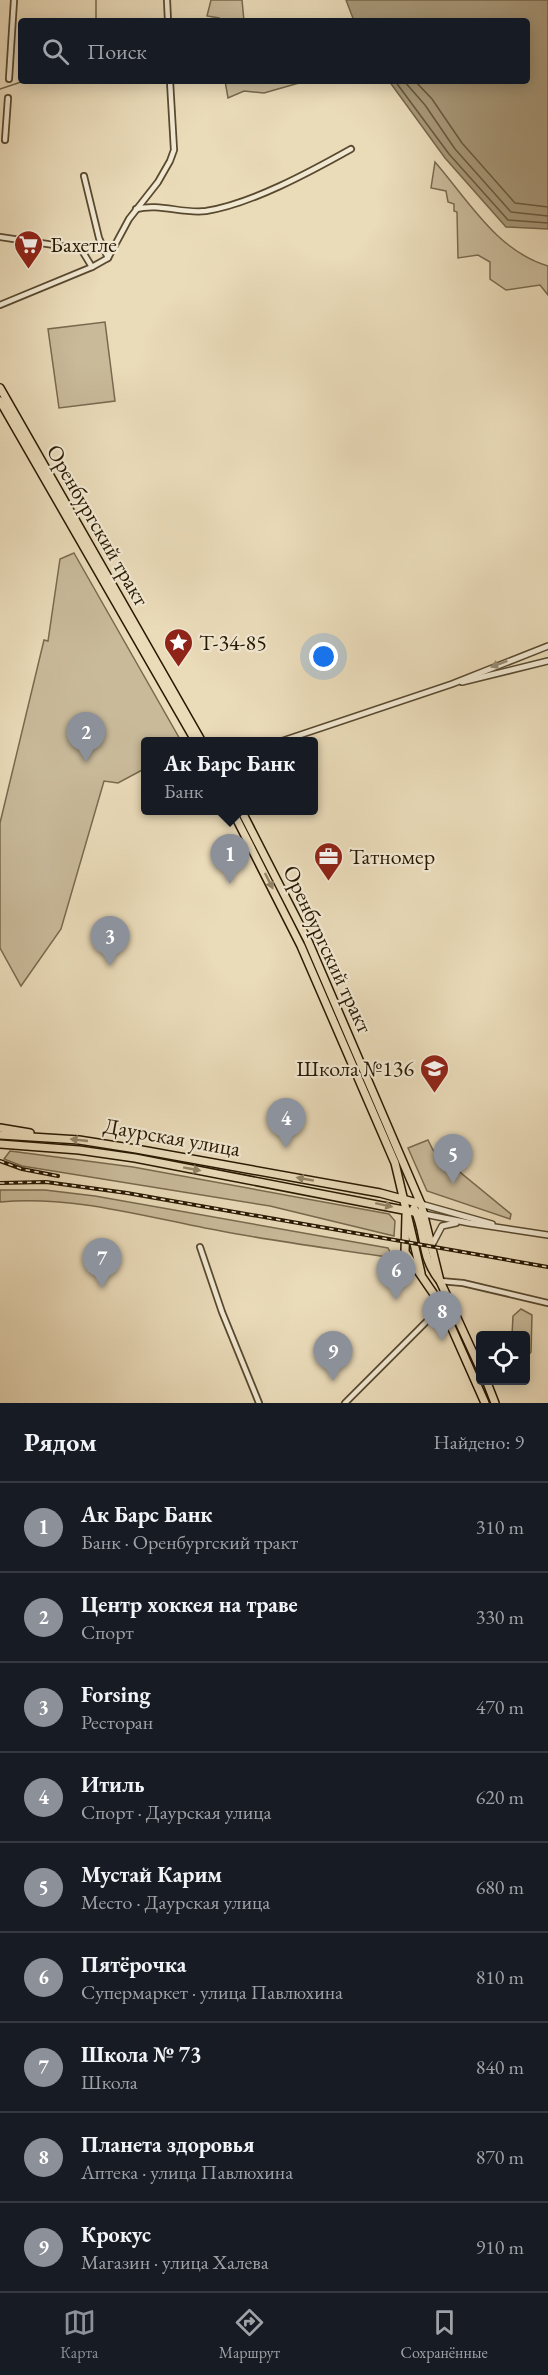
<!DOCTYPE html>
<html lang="ru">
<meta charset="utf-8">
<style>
:root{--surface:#171b24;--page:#242831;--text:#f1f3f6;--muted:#9ea1a6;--line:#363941;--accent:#8c9099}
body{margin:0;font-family:"EB Garamond",serif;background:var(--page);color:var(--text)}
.controls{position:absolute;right:18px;bottom:18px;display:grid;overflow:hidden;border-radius:6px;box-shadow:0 3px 15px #0003}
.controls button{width:54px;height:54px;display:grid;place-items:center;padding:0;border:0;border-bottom:2px solid var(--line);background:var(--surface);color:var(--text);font:30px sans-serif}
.you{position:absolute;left:324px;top:657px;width:21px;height:21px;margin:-15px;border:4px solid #fff;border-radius:50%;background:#1a73e8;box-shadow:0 0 0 9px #1a73e833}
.badge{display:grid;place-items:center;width:39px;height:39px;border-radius:50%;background:var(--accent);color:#fff;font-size:20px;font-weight:700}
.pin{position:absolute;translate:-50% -50px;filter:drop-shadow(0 2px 3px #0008)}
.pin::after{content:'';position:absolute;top:32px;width:21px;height:18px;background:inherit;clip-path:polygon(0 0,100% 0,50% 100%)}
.popup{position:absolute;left:141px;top:737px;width:177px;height:78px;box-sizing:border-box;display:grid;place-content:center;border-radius:6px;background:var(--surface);filter:drop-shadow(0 2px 4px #0005);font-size:20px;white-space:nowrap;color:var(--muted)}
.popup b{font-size:22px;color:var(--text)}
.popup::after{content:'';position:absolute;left:50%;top:100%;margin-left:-12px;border:12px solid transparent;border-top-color:var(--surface)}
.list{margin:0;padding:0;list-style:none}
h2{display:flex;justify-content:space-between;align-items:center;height:78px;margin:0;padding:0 24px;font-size:26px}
h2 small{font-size:20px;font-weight:400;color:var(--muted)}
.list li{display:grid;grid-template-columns:39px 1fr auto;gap:18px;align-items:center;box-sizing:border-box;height:90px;padding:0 24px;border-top:2px solid var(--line)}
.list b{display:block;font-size:22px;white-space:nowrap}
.list p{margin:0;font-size:20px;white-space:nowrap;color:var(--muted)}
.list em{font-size:20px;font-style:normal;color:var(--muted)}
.icon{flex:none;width:33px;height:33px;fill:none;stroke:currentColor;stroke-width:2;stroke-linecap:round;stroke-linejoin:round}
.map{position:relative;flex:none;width:548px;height:1403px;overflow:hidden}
.search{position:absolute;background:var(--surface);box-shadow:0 3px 15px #0003;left:18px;right:18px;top:18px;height:66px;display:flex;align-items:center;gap:15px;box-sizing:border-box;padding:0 21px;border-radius:6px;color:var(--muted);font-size:22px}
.sheet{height:888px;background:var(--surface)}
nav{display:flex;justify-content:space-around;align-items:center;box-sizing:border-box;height:84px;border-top:2px solid var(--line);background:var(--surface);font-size:16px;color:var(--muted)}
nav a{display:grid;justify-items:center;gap:3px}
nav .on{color:var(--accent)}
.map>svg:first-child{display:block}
.green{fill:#c9ba9a;stroke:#78694e;stroke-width:1.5}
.water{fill:#a8997a;stroke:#75654a;stroke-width:1.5}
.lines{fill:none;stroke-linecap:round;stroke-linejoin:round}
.shore{stroke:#68583e;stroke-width:1.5}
.stream{stroke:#75654a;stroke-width:1.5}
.minor-casing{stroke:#58492f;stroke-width:8}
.tertiary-casing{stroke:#58492f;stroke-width:8}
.primary-casing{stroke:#281801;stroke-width:10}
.minor{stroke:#f1e8d2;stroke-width:4.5}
.tertiary{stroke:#f1e8d2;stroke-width:5}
.primary{stroke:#eadbb9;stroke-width:7}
.rail-casing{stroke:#281801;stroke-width:4}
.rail{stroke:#f1e8d2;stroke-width:1.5;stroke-dasharray:4.5;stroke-linecap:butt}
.oneway{fill:#978a74}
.oneway2{fill:#938366}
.labels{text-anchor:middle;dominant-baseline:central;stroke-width:4.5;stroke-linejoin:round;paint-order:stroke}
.poi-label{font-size:22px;fill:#281801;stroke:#f1e8d2;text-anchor:start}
.street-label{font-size:22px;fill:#281801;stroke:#f1e8d2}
</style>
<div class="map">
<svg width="548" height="1403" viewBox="0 0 548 1403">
<rect width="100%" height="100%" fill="#eadbb9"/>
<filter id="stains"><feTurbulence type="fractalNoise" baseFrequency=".00333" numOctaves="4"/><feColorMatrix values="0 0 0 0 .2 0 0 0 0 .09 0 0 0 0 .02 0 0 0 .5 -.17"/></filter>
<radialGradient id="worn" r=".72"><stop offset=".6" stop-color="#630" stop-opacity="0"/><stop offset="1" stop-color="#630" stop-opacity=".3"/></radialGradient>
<g class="green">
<polygon points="211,0 242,0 244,21 219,21 219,18 207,16"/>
<polygon points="225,81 306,81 264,93 244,91 228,98"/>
<path d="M435,162C468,200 497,251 548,266V295L540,285L506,290L490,279V262L478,255L458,258L457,212L454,211V204L448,202L446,191L431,188Z"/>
<polygon points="105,322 115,401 59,408 48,329"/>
<polygon points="74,553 181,741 146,742 146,768 118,783 104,781 61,929 21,986 0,948 0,823 44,640 48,641 60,559"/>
<polygon points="428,1140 433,1150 511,1214 510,1219 427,1191 408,1148"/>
<polygon points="10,1151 133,1167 389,1214 395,1221 394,1236 270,1206 22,1166 4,1159"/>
<path d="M0,1190H45L95,1196L388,1248L393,1258C336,1249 278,1242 221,1231C148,1218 76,1195 0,1202Z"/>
<polygon points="521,1309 532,1315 531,1352 526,1358 526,1336 512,1335 513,1316"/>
</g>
<polygon class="water" points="346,0 548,0 548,229 506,227 445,158 389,81 527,81 527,21 354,21"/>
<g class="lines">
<g class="shore">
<polyline points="395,81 449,154 508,220 548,223"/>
<polyline points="404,81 425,105 455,149 511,212 548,216"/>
<polyline points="415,81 432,99 462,143 515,203 548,207"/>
</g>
<g class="stream">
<polyline points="96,21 96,0"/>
<polyline points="0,89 24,81"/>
</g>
<defs>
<g id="minor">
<polyline points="167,0 168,21"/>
<polyline points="9,79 14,0"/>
<polyline points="5,140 8,98"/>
<polyline points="84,176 99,238 108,258"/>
<path d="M136,209C160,203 182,214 206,211C251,204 310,172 351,149"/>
<polyline points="0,237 81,249 92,267"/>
<polyline points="0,305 92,267 108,258 129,219 158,182 170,161 174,150 170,81"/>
<polyline points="200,1247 222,1312 259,1403"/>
<polyline points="440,1281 463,1283 548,1303"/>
<polyline points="345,1403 442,1306"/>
</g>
<g id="tertiary">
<polyline points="462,682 548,661"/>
<polyline points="279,742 452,684 548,646"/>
<polyline points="421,1204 492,1224"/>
<polyline points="424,1214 469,1223 548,1235"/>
<polyline points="433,1243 442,1226 456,1223"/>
</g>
<g id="primary">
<polyline points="0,388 202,742"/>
<polyline points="0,401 196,742"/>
<polyline points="232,810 301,946 395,1163 421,1273"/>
<polyline points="241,810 308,941 421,1204 440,1281"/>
<polyline points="0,1128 30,1133"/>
<polyline points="0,1135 79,1140 136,1149 380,1193 421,1204"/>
<polyline points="0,1144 79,1150 135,1158 424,1214"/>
<path d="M414,1208C427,1235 419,1255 440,1281L480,1368"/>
<polyline points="406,1215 405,1252 442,1306 485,1403"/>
<polyline points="486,1380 495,1403"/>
</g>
</defs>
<use href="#minor" class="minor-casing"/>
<use href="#tertiary" class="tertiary-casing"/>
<use href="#primary" class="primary-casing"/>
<use href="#minor" class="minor"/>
<use href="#tertiary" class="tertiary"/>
<use href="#primary" class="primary"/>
<defs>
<g id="rail">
<polyline points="0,1161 22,1169 58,1176"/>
<polyline points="0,1183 46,1182 127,1193 548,1267"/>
</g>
</defs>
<use href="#rail" class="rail-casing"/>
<use href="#rail" class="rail"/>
</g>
<defs><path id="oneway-solid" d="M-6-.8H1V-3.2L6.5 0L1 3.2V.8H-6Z" transform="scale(1.5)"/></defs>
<use class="oneway" href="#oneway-solid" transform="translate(499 664) rotate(159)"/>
<g class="oneway2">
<use href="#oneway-solid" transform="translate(269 881) rotate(63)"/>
<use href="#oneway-solid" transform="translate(79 1140) rotate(-174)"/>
<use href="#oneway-solid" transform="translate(192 1169) rotate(10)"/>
<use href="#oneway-solid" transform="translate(305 1179) rotate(-170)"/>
<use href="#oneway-solid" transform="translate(384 1205) rotate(12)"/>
</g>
<defs>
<symbol id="supermarket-pin" viewBox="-11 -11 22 30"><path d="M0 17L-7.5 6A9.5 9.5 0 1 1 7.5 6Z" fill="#8f2418" stroke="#f1e8d2"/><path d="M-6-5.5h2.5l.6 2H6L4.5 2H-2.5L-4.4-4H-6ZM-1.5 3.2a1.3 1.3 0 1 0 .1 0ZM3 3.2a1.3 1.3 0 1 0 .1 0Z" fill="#fff"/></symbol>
<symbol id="sight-pin" viewBox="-11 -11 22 30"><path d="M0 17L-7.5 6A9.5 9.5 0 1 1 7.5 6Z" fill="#8f2418" stroke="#f1e8d2"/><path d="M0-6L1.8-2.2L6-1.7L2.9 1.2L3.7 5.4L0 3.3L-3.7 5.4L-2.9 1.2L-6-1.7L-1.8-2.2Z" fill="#fff"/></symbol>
<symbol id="office-pin" viewBox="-11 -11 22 30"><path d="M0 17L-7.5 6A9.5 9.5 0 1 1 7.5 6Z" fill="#8f2418" stroke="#f1e8d2"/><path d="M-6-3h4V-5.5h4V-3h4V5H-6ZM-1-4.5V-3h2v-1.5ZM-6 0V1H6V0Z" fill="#fff"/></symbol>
<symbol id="school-pin" viewBox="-11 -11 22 30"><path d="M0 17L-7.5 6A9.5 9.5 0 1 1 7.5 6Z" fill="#8f2418" stroke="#f1e8d2"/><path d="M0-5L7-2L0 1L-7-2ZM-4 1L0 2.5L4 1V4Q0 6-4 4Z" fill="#fff"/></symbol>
</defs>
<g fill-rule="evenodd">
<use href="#supermarket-pin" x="12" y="228" width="33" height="45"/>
<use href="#sight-pin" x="162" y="626" width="33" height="45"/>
<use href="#office-pin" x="312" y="840" width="33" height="45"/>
<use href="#school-pin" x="418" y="1052" width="33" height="45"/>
</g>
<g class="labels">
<g class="poi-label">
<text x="50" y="244">Бахетле</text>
<text x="199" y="642">T-34-85</text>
<text x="349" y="856">Татномер</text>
<text x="414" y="1068" text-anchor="end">Школа №136</text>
</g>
<g class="street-label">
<text transform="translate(98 525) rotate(60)">Оренбургский тракт</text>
<text transform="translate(328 949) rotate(65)">Оренбургский тракт</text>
<text transform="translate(172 1137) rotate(10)">Даурская улица</text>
</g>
</g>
<rect width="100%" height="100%" filter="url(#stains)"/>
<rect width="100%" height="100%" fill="url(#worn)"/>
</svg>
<div class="controls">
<button><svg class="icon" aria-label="locate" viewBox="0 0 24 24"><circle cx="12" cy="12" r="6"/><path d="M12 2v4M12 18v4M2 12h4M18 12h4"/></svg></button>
</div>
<div class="you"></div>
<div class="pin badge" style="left:230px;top:884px">1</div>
<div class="popup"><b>Ак Барс Банк</b>Банк</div>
<div class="pin badge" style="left:86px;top:762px">2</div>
<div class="pin badge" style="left:110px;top:966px">3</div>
<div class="pin badge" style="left:286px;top:1148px">4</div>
<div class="pin badge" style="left:453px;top:1184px">5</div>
<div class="pin badge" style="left:396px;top:1300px">6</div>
<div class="pin badge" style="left:102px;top:1288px">7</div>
<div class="pin badge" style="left:442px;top:1341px">8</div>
<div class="pin badge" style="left:333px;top:1381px">9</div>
<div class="search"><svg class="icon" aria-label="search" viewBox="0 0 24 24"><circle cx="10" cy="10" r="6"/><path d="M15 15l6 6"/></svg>Поиск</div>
</div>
<section class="sheet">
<h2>Рядом<small>Найдено: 9</small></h2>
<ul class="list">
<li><span class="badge">1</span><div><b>Ак Барс Банк</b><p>Банк · Оренбургский тракт</p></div><em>310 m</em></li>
<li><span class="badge">2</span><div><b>Центр хоккея на траве</b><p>Спорт</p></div><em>330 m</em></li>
<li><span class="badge">3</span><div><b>Forsing</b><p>Ресторан</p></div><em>470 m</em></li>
<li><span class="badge">4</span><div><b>Итиль</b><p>Спорт · Даурская улица</p></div><em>620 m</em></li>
<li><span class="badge">5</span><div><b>Мустай Карим</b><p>Место · Даурская улица</p></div><em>680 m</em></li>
<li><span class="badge">6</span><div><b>Пятёрочка</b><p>Супермаркет · улица Павлюхина</p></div><em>810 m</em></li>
<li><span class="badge">7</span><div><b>Школа № 73</b><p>Школа</p></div><em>840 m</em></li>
<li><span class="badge">8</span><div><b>Планета здоровья</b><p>Аптека · улица Павлюхина</p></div><em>870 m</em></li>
<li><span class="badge">9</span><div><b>Крокус</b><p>Магазин · улица Халева</p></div><em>910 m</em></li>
</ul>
</section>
<nav>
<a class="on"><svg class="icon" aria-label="map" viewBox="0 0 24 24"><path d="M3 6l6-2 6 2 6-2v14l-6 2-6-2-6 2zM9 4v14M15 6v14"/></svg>Карта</a>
<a><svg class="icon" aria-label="directions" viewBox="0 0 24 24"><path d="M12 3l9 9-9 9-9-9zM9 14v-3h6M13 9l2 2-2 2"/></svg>Маршрут</a>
<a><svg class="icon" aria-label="saved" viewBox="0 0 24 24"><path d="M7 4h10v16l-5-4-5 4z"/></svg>Сохранённые</a>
</nav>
